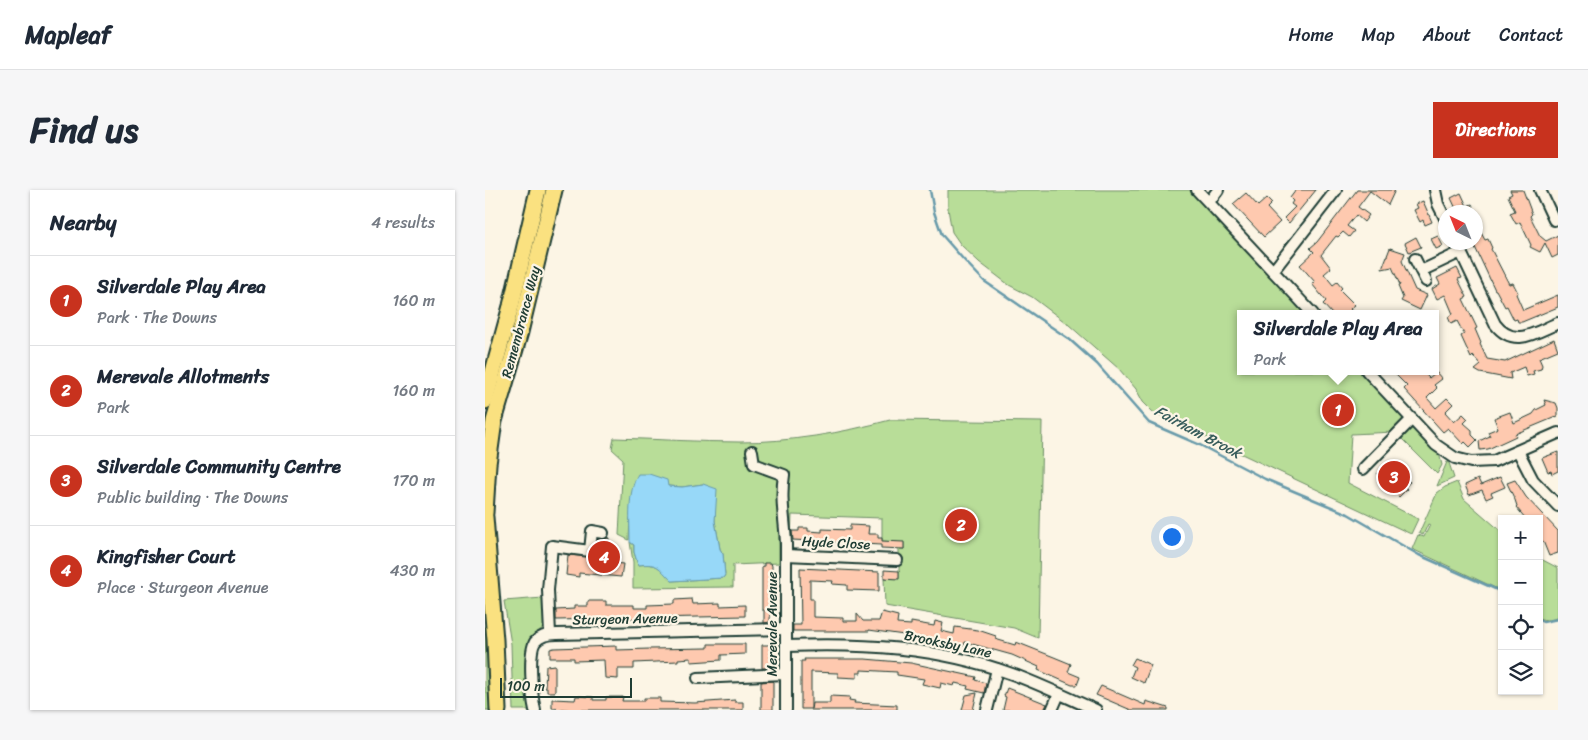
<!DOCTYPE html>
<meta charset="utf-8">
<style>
:root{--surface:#fff;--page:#f6f6f7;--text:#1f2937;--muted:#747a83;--line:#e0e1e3;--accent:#c8321e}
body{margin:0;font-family:Sriracha,sans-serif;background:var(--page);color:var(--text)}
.controls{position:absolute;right:15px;bottom:15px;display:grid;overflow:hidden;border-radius:0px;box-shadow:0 1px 4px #0004}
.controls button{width:45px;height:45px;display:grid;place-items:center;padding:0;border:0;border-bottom:1px solid var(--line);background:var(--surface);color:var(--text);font:25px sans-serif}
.compass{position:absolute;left:953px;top:15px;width:45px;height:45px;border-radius:50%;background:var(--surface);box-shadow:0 1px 4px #0004;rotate:317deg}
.scale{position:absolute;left:15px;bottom:12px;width:132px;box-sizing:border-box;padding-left:5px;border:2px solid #1f3d34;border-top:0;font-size:14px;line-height:18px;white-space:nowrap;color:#1f3d34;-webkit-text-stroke:4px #fcf5e5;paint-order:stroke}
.you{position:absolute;left:686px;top:346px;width:18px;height:18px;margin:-12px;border:4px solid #fff;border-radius:50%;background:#1a73e8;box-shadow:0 0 0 8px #1a73e833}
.badge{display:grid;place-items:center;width:32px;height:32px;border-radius:50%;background:var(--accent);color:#fff;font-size:16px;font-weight:700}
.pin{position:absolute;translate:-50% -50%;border:2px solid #fff;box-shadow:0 1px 5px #0006}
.popup{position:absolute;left:752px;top:120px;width:202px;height:65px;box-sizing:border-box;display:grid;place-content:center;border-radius:0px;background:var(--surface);filter:drop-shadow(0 1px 4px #0005);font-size:16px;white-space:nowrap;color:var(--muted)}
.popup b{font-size:19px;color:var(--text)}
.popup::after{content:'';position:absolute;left:50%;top:100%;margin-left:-10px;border:10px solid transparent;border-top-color:var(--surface)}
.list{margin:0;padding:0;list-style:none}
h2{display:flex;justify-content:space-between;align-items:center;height:65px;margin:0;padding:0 20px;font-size:21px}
h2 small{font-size:16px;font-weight:400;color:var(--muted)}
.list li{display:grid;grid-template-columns:32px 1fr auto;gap:15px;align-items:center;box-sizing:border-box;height:90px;padding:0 20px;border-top:1px solid var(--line)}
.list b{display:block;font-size:19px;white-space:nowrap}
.list p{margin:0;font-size:16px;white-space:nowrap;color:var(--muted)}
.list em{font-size:16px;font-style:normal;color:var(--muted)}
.icon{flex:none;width:28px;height:28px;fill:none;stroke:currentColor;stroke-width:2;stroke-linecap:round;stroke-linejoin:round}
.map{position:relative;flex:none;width:1073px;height:520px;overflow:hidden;border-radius:0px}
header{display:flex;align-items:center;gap:30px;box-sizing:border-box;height:70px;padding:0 25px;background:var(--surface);border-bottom:1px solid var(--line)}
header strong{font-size:24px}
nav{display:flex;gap:28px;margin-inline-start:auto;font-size:18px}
.intro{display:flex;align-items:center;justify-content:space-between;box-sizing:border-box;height:120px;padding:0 30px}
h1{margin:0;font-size:35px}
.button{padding:12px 22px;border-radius:0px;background:var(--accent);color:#fff;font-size:18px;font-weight:700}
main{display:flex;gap:30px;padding:0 30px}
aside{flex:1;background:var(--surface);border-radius:0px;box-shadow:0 1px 4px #0004}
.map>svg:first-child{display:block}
.green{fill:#b8dd98;stroke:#6c8d66}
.water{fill:#97d8f8;stroke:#679aaa}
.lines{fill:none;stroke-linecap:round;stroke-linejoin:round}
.stream{stroke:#679aaa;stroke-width:2.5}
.building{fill:#fec9af;stroke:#1f3d34}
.minor-casing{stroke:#1f3d34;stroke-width:14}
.highway-casing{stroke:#1f3d34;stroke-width:19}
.minor{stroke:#fcf5e5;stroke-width:10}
.highway{stroke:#fae180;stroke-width:15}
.labels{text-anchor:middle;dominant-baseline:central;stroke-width:4.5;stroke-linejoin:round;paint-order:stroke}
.street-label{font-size:14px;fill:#1f3d34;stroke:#fcf5e5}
.water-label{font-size:15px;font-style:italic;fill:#375c5b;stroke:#fcf5e5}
</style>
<header>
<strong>Mapleaf</strong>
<nav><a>Home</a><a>Map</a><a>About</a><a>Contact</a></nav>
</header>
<div class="intro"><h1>Find us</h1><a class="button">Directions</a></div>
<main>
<aside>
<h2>Nearby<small>4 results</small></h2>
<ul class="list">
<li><span class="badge">1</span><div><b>Silverdale Play Area</b><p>Park · The Downs</p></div><em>160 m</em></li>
<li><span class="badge">2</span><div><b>Merevale Allotments</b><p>Park</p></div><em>160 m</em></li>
<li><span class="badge">3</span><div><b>Silverdale Community Centre</b><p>Public building · The Downs</p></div><em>170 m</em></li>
<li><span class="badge">4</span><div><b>Kingfisher Court</b><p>Place · Sturgeon Avenue</p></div><em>430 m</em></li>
</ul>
</aside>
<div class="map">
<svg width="1073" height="520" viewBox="0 0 1073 520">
<rect width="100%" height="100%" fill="#fcf5e5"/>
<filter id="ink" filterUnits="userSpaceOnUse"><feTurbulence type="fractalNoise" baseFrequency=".02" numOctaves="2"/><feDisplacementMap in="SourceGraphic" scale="10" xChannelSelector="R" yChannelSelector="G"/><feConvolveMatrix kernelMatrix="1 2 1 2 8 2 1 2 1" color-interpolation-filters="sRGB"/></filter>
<g filter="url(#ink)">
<g class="green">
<polygon points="463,0 704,0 821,124 756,124 756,181 875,181 920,228 908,239 910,242 866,244 863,293 933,329 926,344 668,222 658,212 651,199 634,179 584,135 547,107 524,95 494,72 476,55 467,42 463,19"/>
<path d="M405,230L557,232L553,448L529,438L400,416L399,388H414V359H419V353L397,351V328L307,325L306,348L294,347V373L248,375V397L148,398V372L145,352L149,355V362L153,375C175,373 172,377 187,391L238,388L240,385L238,364L235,359L230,331V322L218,294L197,297L183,296L145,328L144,350L134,345L138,269L127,259L129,248C170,249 213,252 255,252C305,252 357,243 405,230Z"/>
<polygon points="927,235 954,263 957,275 952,284 915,247"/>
<polygon points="962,272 964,273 969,288 952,296"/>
<polygon points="972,292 979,309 1017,342 1017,401 927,359 933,345 939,347 945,335 943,334 938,345 934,343 952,303 960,297"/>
<path d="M1054,368L1073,378V427C1068,430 1060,431 1054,428Z"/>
<polygon points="0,399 4,458 6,520 0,520"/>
<path d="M58,408L60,437C55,440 48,444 45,450C39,462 44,504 44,520H28L26,454L19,411Z"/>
</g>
<path class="water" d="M153,284H164L182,290L183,296L197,297L218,294L232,299L230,331L235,359L238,364L240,385L238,388L187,391C172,377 175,373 153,375L149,362V355L145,352C145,331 142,303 153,284Z"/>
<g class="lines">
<g class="stream">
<polyline points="445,0 449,22 457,45 478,69 499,91 584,149 612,174 664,233 715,255 780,289 863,324 934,365 1017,402"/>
<polyline points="1054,430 1058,432 1073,429"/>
</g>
</g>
<g class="building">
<polygon points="811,0 831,0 804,33 799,28 810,17 806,14 808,11 805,8"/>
<polygon points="872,0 910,0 903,15 885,1 873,17 884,25 879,32 871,25 862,36 869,41 864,47 858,42 853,47 851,46 836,65 846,78 839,84 848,95 852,92 857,98 855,100 870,115 865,119 870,124 847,124 838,114 841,111 827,94 830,92 815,75 829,62 825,58 832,52"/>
<polygon points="1025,0 1038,0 1047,24 1045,26 1055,46 1061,51 1073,45 1073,65 1067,68 1060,53 1055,62 1045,57 1046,55 1035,32 1031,34 1025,23 1030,21 1023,6 1027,4"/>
<polygon points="761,3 773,16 782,8 787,13 782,18 795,32 779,47 748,14"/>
<polygon points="976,3 982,16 987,14 991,22 970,22 972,21 966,8"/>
<polygon points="938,11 947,32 940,35 938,30 935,32 929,20 933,18 931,14"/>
<polygon points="990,32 1000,50 1003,49 1007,58 1006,59 1024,94 1028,93 1033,103 1031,104 1038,120 1073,105 1073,117 1037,132 1033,132 1032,129 1029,130 1022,116 1020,117 1011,100 1010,100 989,55"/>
<polygon points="953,46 958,56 951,59 946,49"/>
<polygon points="931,47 936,57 924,62 920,53"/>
<polygon points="905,58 920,63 917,71 930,100 942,105 935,120 916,111 918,108 913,96 915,95 907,77 897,79"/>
<polygon points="972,78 977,88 973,89 982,107 978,109 992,138 990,139 996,153 995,154 1002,169 1020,172 1069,149 1073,160 1054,168 1057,175 1056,179 1048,181 1049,184 1042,186 1039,177 1025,183 1026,189 995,183 990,180 996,175 988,166 986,168 976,146 979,144 972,131 966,134 963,127 968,124 960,105 952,109 947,99 955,94 952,88"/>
<polygon points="907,181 937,181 944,188 951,182 957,189 949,195 952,198 942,208 951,218 962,208 968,214 960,222 969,232 978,224 983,229 979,233 987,240 987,245 992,250 985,257 980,252 978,254 963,238 958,242 919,199 922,196"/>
<polygon points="1059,210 1071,213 1073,218 1073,226 1030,244 1031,246 1003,259 995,260 994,251 1005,246 1003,242 1013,238 1009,228 1025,222 1029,233 1048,224 1051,220 1061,215"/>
<polygon points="1073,262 1073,281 1067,284 1066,281 1063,282 1057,268"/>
<polygon points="905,271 925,292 920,297 922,299 914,307 892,283"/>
<polygon points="1015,287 1020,297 1006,303 1008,306 1001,309 997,300 984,305 980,295 993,289 996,295"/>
<polygon points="1030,290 1041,307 1073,341 1073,363 1064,366 1058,351 1054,352 1054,329 1041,329 1031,317 1032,316 1030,310 1022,293"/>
<polygon points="365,335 384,336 383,344 393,344 393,348 397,348 397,351 419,352 419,359 396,358 396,355 308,350 307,341 314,341 314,338 323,338 323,341 337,342 337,339 365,340"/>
<polygon points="124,348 122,364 129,364 128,373 138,374 136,387 94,383 94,387 81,385 83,365 107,367 112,362 113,349"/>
<polygon points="279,373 286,373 287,376 285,432 279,433 279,420 277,420 277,376 279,376"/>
<polygon points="315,378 394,382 394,401 362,400 362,395 347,394 348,391 325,390 325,409 328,409 328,427 358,428 358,431 372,431 372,424 378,431 394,431 397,422 413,426 412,434 426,435 426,432 449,436 450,431 458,433 456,441 469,444 470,437 493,440 511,446 510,449 530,455 531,452 569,467 586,474 583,482 595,487 592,495 587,495 553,480 554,477 527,465 480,452 479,456 440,448 384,440 384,441 308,441 308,435 316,435"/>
<polygon points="399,380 414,381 414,389 399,388"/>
<polygon points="207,409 208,414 235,413 235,416 260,415 260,426 71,430 71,420 89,419 89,416 103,416 103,411 121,411 121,415 149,415 149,418 162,418 162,415 189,414 189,410"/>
<polygon points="223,454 260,454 260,464 236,465 236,470 206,472 206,468 193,469 193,471 149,473 149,479 133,479 133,489 120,488 119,470 89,471 89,468 65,468 65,459 69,458 131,456 131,460 165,459 223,458"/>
<polygon points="277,455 286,455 287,478 277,478"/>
<polygon points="650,468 666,475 659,493 646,487 650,477 646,475"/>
<polygon points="319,469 380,469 426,473 491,487 490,490 501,493 499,503 482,499 483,496 470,493 469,496 456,493 455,498 437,494 439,489 412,485 412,482 376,480 376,483 372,483 372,488 353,487 353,483 326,482 326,519 316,519 316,471 320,471"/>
<polygon points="70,475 70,502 62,502 62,498 60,498 61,476"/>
<polygon points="288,491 288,520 276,520 276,492"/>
<polygon points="616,496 660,515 661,511 683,518 683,520 646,520 611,505"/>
<polygon points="522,498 562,514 559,520 518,520 521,507 519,506"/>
<polygon points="492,503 488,520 477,520 481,505"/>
<polygon points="91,506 108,507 108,510 121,510 121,507 138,507 137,511 159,511 159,508 175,508 175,512 210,513 250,510 250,512 258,512 258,520 90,520 67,518 67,509 90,510"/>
<polygon points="345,506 365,507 364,510 370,511 369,513 412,515 412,520 326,520 327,513 345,513"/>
</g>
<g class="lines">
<defs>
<g id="minor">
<polyline points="712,0 828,124"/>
<polyline points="950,0 953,14 961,30"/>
<polyline points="1055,0 1069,30"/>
<polyline points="724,12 733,0"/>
<path d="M971,52L1010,134C1029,159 1051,142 1073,133"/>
<polyline points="930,69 941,91"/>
<polyline points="788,81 851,0"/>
<polyline points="936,81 976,62"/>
<polyline points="882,181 951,255 970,268 986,272 1009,271 1073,243"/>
<path d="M267,261L269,274L299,285C295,310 300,330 301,354C301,409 301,465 301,520"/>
<polyline points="1033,261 1048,290 1073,316"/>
<polyline points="878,279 927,229"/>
<polyline points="301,365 412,370"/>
<polyline points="65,444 63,400 67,356 105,361 107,341 118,343"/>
<path d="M301,456C378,453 453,457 527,484C555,494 583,508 611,520"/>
<polyline points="213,488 301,484"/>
<path d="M50,520C47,507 43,463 50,452C55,446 64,444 72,444L301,439"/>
<polyline points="502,520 512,479"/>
<polyline points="567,520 574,504"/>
</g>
<g id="highway">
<polyline points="0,211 26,116 53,0"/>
<polyline points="0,323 3,274 9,231 35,142 69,0"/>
<polyline points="0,327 10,450 13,520"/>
</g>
</defs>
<use href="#minor" class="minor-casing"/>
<use href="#highway" class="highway-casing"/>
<use href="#minor" class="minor"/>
<use href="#highway" class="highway"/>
</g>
</g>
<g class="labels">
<g class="street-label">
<text transform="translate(36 132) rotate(-75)">Remembrance Way</text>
<text transform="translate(351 353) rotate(3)">Hyde Close</text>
<text transform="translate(140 429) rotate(-1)">Sturgeon Avenue</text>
<text transform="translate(287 434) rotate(-90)">Merevale Avenue</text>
<text transform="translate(463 454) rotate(12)">Brooksby Lane</text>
</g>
<g class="water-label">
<text transform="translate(713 242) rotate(28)">Fairham Brook</text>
</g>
</g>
</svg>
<div class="controls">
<button>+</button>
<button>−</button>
<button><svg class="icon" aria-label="locate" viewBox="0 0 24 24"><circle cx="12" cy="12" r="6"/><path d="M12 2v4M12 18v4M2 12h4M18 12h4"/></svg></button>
<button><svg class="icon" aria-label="layers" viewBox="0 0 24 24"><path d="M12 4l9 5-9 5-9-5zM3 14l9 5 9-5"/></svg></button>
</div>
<svg class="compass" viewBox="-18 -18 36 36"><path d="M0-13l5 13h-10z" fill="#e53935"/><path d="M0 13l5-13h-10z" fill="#747a83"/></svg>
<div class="scale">100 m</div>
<div class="you"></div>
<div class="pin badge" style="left:853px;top:220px">1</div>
<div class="popup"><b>Silverdale Play Area</b>Park</div>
<div class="pin badge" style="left:476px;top:335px">2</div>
<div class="pin badge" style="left:909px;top:287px">3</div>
<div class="pin badge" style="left:119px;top:367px">4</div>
</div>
</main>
